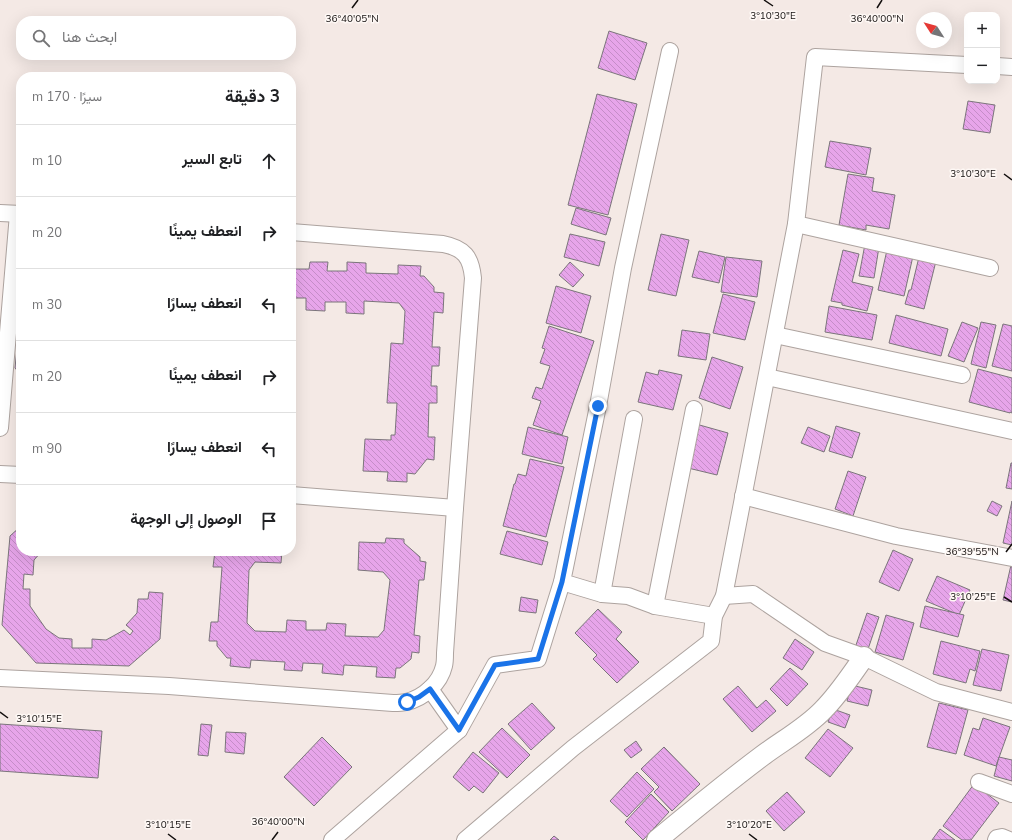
<!DOCTYPE html>
<html lang="ar">
<meta charset="utf-8">
<style>
:root{--surface:#fff;--page:#f6f6f6;--text:#202124;--muted:#757577;--line:#e0e0e0}
body{margin:0;font-family:"Nunito Sans",Vazirmatn,sans-serif;background:var(--page);color:var(--text);direction:rtl}
.controls{position:absolute;right:12px;top:12px;display:grid;overflow:hidden;border-radius:8px;box-shadow:0 4px 16px #0002}
.controls button{width:36px;height:36px;display:grid;place-items:center;padding:0;border:0;border-bottom:1px solid var(--line);background:var(--surface);color:var(--text);font:20px sans-serif}
.compass{position:absolute;left:916px;top:12px;width:36px;height:36px;border-radius:50%;background:var(--surface);box-shadow:0 4px 16px #0002;rotate:306deg}
.stop{position:absolute;width:12px;height:12px;margin:-9px;border:3px solid #1a73e8;border-radius:50%;background:#fff}
.stop.end{background:#1a73e8;border-color:#fff;box-shadow:0 1px 4px #0008}
.list{margin:0;padding:0;list-style:none}
h2{display:flex;justify-content:space-between;align-items:center;height:52px;margin:0;padding:0 16px;font-size:17px}
h2 small{font-size:13px;font-weight:400;color:var(--muted)}
.list li{display:grid;grid-template-columns:26px 1fr auto;gap:12px;align-items:center;box-sizing:border-box;height:72px;padding:0 16px;border-top:1px solid var(--line)}
.list b{display:block;font-size:15px;white-space:nowrap}
.list em{font-size:13px;font-style:normal;color:var(--muted)}
.icon{flex:none;width:22px;height:22px;fill:none;stroke:currentColor;stroke-width:2;stroke-linecap:round;stroke-linejoin:round}
.map{position:relative;flex:none;width:1012px;height:840px;overflow:hidden;direction:ltr}
.search{position:absolute;background:var(--surface);box-shadow:0 4px 16px #0002;left:16px;top:16px;width:280px;height:44px;display:flex;align-items:center;gap:10px;box-sizing:border-box;padding:0 14px;border-radius:16px;color:var(--muted);font-size:15px}
.panel{position:absolute;background:var(--surface);box-shadow:0 4px 16px #0002;left:16px;top:72px;width:280px;height:484px;border-radius:16px;direction:rtl}
.map>svg:first-child{display:block}
.building{fill:url(#building-back-hatch);stroke:#7b757b}
.lines{fill:none;stroke-linecap:round;stroke-linejoin:round}
.minor-casing{stroke:#ada39f;stroke-width:18}
.tertiary-casing{stroke:#ada39f;stroke-width:22}
.minor{stroke:#fff;stroke-width:16}
.tertiary{stroke:#fff;stroke-width:20}
.route{stroke:#1a73e8;stroke-width:5}
.ticks{fill:none;stroke:#130f0e;stroke-width:1.5}
.ticks-label{font-size:10px;text-anchor:middle;fill:#130f0e;stroke:#fef8f5;stroke-width:3;stroke-linejoin:round;paint-order:stroke}
</style>
<div class="map">
<svg width="1012" height="840" viewBox="0 0 1012 840">
<defs>
<pattern id="building-back-hatch" width="6" height="6" patternUnits="userSpaceOnUse"><rect width="6" height="6" fill="#e7a5ea"/><path d="M-1 5l2 2M0 0l6 6M5-1l2 2" fill="none" stroke="#c58dc8"/></pattern>
</defs>
<rect width="100%" height="100%" fill="#f4e9e5"/>
<g class="building">
<polygon points="609,31 647,43 635,80 598,68"/>
<polygon points="597,94 637,104 608,215 568,205"/>
<polygon points="968,101 995,105 990,133 963,129"/>
<polygon points="830,141 871,148 866,175 825,167"/>
<polygon points="848,174 874,178 872,191 895,195 889,229 866,225 866,230 839,225"/>
<polygon points="576,208 611,218 606,235 571,224"/>
<polygon points="570,234 605,242 599,266 564,257"/>
<polygon points="661,234 689,240 676,296 648,290"/>
<polygon points="865,244 879,247 874,278 859,276"/>
<polygon points="843,250 859,254 852,282 873,287 867,311 842,305 842,303 831,301"/>
<polygon points="887,250 913,256 904,296 878,290"/>
<polygon points="699,251 725,257 719,283 692,277"/>
<polygon points="726,257 762,261 757,297 721,292"/>
<polygon points="919,257 936,261 924,309 905,304 909,290 911,290"/>
<polygon points="310,262 328,262 327,271 347,271 347,262 366,263 366,273 398,274 398,265 421,266 420,276 424,276 434,287 434,292 444,293 443,313 434,312 432,347 440,347 439,366 432,366 431,386 437,386 437,403 429,403 428,437 435,437 434,460 427,459 415,474 407,473 407,482 387,481 388,472 363,471 365,439 391,440 391,435 395,435 397,403 387,403 391,343 403,344 405,311 399,303 364,301 364,314 346,313 346,302 325,302 325,311 306,310 306,298 291,298 291,269 309,269"/>
<polygon points="570,262 584,275 573,287 559,275"/>
<polygon points="556,286 591,296 581,333 546,323"/>
<polygon points="723,294 755,302 745,340 713,333"/>
<polygon points="829,306 877,315 872,340 825,332"/>
<polygon points="21,308 21,375 15,368"/>
<polygon points="896,315 948,329 941,356 889,343"/>
<polygon points="962,322 978,328 964,362 948,356"/>
<polygon points="981,322 996,325 986,368 971,364"/>
<polygon points="1003,324 1012,326 1012,371 992,366"/>
<polygon points="549,326 594,341 562,435 533,425 541,401 532,398 536,387 542,389 550,366 540,363 545,349 542,348"/>
<polygon points="682,330 710,334 706,360 678,356"/>
<polygon points="712,357 743,367 730,409 699,398"/>
<polygon points="978,369 1012,378 1012,413 1010,412 1010,413 969,402"/>
<polygon points="659,370 682,375 673,410 638,402 646,372 658,375"/>
<polygon points="696,424 728,433 717,475 688,468"/>
<polygon points="836,426 860,433 852,458 829,451"/>
<polygon points="528,427 568,437 562,464 522,454"/>
<polygon points="808,427 830,436 824,452 801,443"/>
<polygon points="530,459 564,467 546,537 503,526 514,484 515,484 518,474 526,476"/>
<polygon points="1011,463 1012,463 1012,489 1006,488"/>
<polygon points="848,471 866,477 853,516 835,509"/>
<polygon points="992,501 1002,506 997,516 987,511"/>
<polygon points="1012,501 1012,545 1003,543"/>
<polygon points="21,526 21,551 42,551 34,560 33,575 24,574 23,589 30,589 30,606 46,629 59,638 72,639 72,648 92,648 92,639 106,640 124,630 130,635 133,631 126,625 137,613 138,599 148,599 149,592 163,593 160,639 129,666 36,663 2,625 10,536"/>
<polygon points="507,531 548,542 542,565 500,554"/>
<polygon points="386,538 404,539 404,543 420,557 420,561 426,562 424,580 419,580 414,635 420,636 419,653 412,652 411,659 400,668 396,668 395,678 376,677 377,667 344,665 343,675 322,673 323,664 303,663 302,671 284,670 285,662 251,660 250,668 230,666 231,658 227,658 217,646 217,641 209,641 211,622 218,622 222,567 213,567 215,551 282,551 281,563 255,562 249,570 247,623 255,631 286,632 287,620 306,621 306,630 326,630 327,623 346,624 345,636 378,637 384,630 390,580 383,572 358,570 359,542 385,543"/>
<polygon points="893,550 913,559 899,591 879,582"/>
<polygon points="1011,565 1012,565 1012,602 1003,600"/>
<polygon points="937,576 970,590 959,615 926,601"/>
<polygon points="521,597 538,600 536,613 519,611"/>
<polygon points="925,606 964,615 958,637 920,627"/>
<polygon points="598,609 622,632 616,639 639,662 617,683 593,659 597,655 575,633"/>
<polygon points="867,613 879,617 867,652 855,648"/>
<polygon points="886,615 914,623 903,660 875,652"/>
<polygon points="795,639 814,652 802,670 783,658"/>
<polygon points="941,641 980,651 975,671 970,669 966,683 933,674"/>
<polygon points="982,649 1009,655 1001,691 973,685"/>
<polygon points="790,668 808,684 787,706 770,689"/>
<polygon points="851,685 872,690 868,706 847,701"/>
<polygon points="738,686 757,708 766,700 776,711 752,732 723,699"/>
<polygon points="532,703 555,728 531,750 508,724"/>
<polygon points="939,703 968,710 956,754 927,747"/>
<polygon points="833,709 850,715 845,728 828,722"/>
<polygon points="983,718 1010,727 996,766 964,755 973,728 979,730"/>
<polygon points="0,724 102,731 98,778 0,771"/>
<polygon points="201,724 212,725 208,756 198,755"/>
<polygon points="502,728 530,755 507,778 479,752"/>
<polygon points="828,729 853,748 830,777 805,758"/>
<polygon points="226,732 246,733 244,754 225,752"/>
<polygon points="322,737 352,767 314,806 284,777"/>
<polygon points="636,741 642,750 631,758 624,750"/>
<polygon points="664,747 700,784 672,811 654,792 659,787 641,769"/>
<polygon points="473,752 499,773 483,793 474,786 469,791 453,777"/>
<polygon points="999,757 1012,760 1012,781 994,776"/>
<polygon points="637,772 654,789 627,817 610,801"/>
<polygon points="974,784 999,803 971,840 962,840 943,826"/>
<polygon points="787,792 805,812 784,831 766,811"/>
<polygon points="651,794 669,812 643,840 625,822"/>
<polygon points="940,829 955,840 932,840"/>
<polygon points="554,836 559,840 550,840"/>
</g>
<g class="lines">
<defs>
<g id="minor">
<polyline points="670,51 623,268 598,406 562,582 602,594 628,596 655,606 714,616"/>
<polyline points="997,66 1012,67"/>
<polyline points="0,213 21,214"/>
<polyline points="796,224 990,268"/>
<polyline points="775,335 962,375"/>
<polyline points="767,377 1012,431"/>
<polyline points="0,428 18,214"/>
<polyline points="0,474 21,475"/>
<polyline points="291,495 455,508"/>
<polyline points="743,496 896,536 1012,558"/>
<polyline points="602,594 634,419"/>
<polyline points="724,596 753,594 825,643 864,657 936,692 1012,712"/>
<polyline points="655,606 694,409"/>
<path d="M0,678L169,686L393,703C398,703 402,703 406,702C424,698 440,683 444,666C445,662 445,657 445,653L455,508L473,278C471,257 464,248 443,244L291,232"/>
<polyline points="430,689 459,730"/>
<polyline points="979,782 1012,794"/>
<polyline points="332,840 459,730 495,665 538,659 562,582"/>
<polyline points="465,840 573,748 711,641 714,616 724,596 796,224 815,57 967,65"/>
<polyline points="996,840 997,838 1002,837 1009,840"/>
</g>
<path id="tertiary" d="M657,840C692,811 726,783 762,756C782,741 806,728 823,710C839,694 851,675 864,657"/>
</defs>
<use href="#minor" class="minor-casing"/>
<use href="#tertiary" class="tertiary-casing"/>
<use href="#minor" class="minor"/>
<use href="#tertiary" class="tertiary"/>
</g>
<g class="lines">
<polyline class="route" points="407,702 419,697 430,689 459,730 495,665 538,659 562,582 598,406"/>
</g>
<path class="ticks" d="M764,0L773,6M352,8L358,0M877,8L882,0M1004,174L1012,180M1006,552L1012,544M1004,597L1012,602M0,712L8,718M168,834L176,840M749,834L757,840M272,840L278,832"/>
<g class="ticks-label">
<text x="773" y="19">3°10'30"E</text>
<text x="877" y="22">36°40'00"N</text>
<text x="352" y="22">36°40'05"N</text>
<text x="973" y="177">3°10'30"E</text>
<text x="972" y="555">36°39'55"N</text>
<text x="973" y="600">3°10'25"E</text>
<text x="39" y="722">3°10'15"E</text>
<text x="278" y="825">36°40'00"N</text>
<text x="168" y="828">3°10'15"E</text>
<text x="749" y="828">3°10'20"E</text>
</g>
</svg>
<div class="controls">
<button>+</button>
<button>−</button>
</div>
<svg class="compass" viewBox="-18 -18 36 36"><path d="M0-13l5 13h-10z" fill="#e53935"/><path d="M0 13l5-13h-10z" fill="#757577"/></svg>
<div class="stop" style="left:407px;top:702px"></div>
<div class="stop end" style="left:598px;top:406px"></div>
<div class="search"><svg class="icon" aria-label="search" viewBox="0 0 24 24"><circle cx="10" cy="10" r="6"/><path d="M15 15l6 6"/></svg>ابحث هنا</div>
<section class="panel">
<h2>3 دقيقة<small>سيرًا · 170 m</small></h2>
<ul class="list">
<li><svg class="icon" aria-label="ahead" viewBox="0 0 24 24"><path d="M12 20V5M6 11l6-6 6 6"/></svg><div><b>تابع السير</b></div><em>10 m</em></li>
<li><svg class="icon" aria-label="right" viewBox="0 0 24 24"><path d="M7 20v-9h11M14 6l5 5-5 5"/></svg><div><b>انعطف يمينًا</b></div><em>20 m</em></li>
<li><svg class="icon" aria-label="left" viewBox="0 0 24 24"><path d="M17 20v-9H6M10 6l-5 5 5 5"/></svg><div><b>انعطف يسارًا</b></div><em>30 m</em></li>
<li><svg class="icon" aria-label="right" viewBox="0 0 24 24"><path d="M7 20v-9h11M14 6l5 5-5 5"/></svg><div><b>انعطف يمينًا</b></div><em>20 m</em></li>
<li><svg class="icon" aria-label="left" viewBox="0 0 24 24"><path d="M17 20v-9H6M10 6l-5 5 5 5"/></svg><div><b>انعطف يسارًا</b></div><em>90 m</em></li>
<li><svg class="icon" aria-label="arrive" viewBox="0 0 24 24"><path d="M6 21V4h12l-3 4 3 4H6"/></svg><div><b>الوصول إلى الوجهة</b></div></li>
</ul>
</section>
</div>
